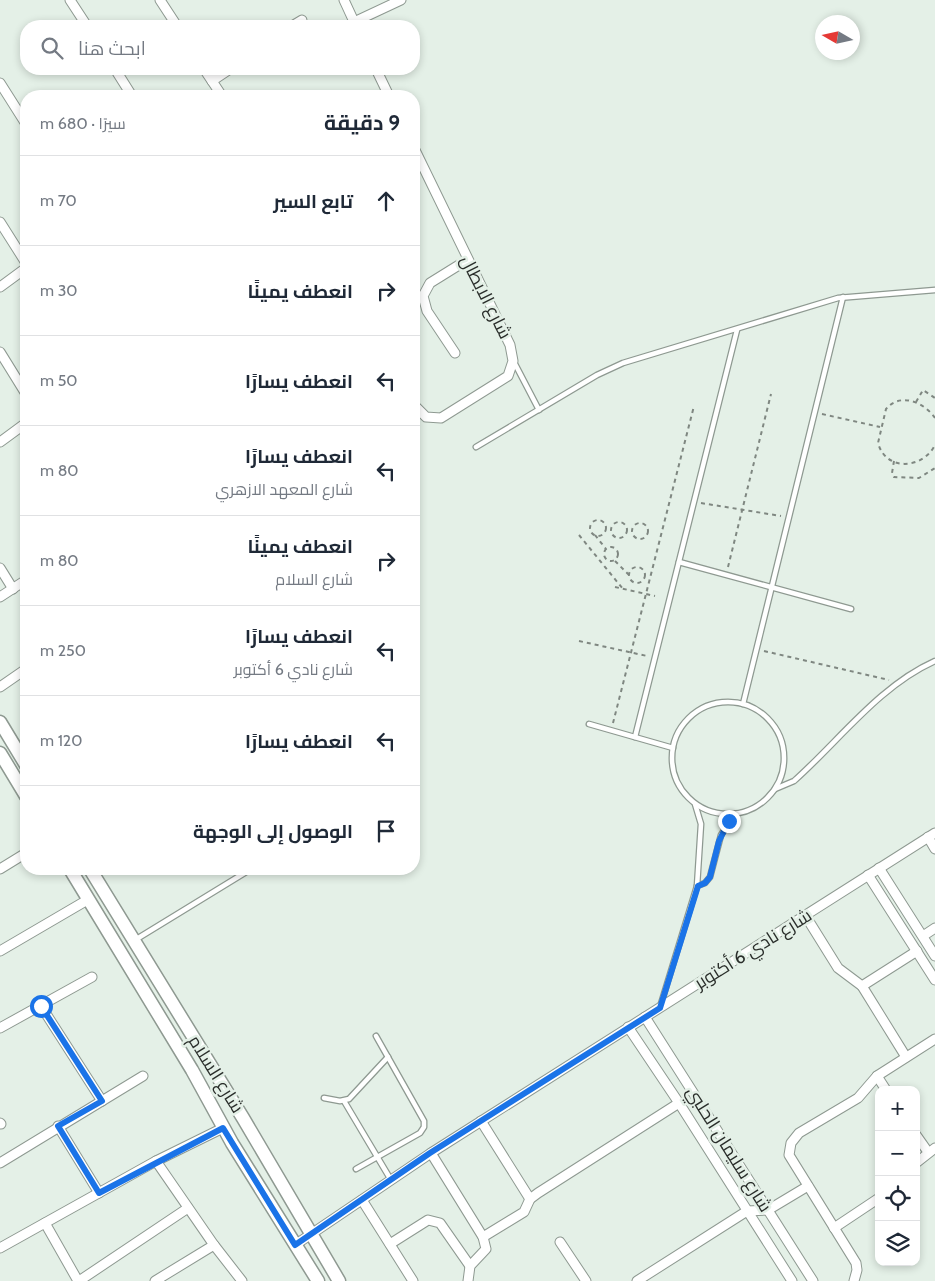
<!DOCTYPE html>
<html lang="ar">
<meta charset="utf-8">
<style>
:root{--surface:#fff;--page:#f6f6f7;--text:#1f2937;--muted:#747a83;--line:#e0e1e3}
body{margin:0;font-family:Cabin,Cairo,sans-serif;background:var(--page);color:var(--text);direction:rtl}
.controls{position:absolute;right:15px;bottom:15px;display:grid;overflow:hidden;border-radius:10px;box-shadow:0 2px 8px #0003}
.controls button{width:45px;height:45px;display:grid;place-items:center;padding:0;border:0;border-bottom:1px solid var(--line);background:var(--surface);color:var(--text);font:25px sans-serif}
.compass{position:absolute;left:815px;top:15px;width:45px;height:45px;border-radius:50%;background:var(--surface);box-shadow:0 2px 8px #0003;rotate:279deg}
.stop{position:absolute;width:15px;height:15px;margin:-11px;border:4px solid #1a73e8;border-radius:50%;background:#fff}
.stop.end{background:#1a73e8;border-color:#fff;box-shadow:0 1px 5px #0008}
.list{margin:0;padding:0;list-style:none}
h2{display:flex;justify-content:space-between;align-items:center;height:65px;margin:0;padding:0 20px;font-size:21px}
h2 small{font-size:16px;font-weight:400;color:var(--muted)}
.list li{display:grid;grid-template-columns:32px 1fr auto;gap:15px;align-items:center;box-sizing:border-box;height:90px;padding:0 20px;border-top:1px solid var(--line)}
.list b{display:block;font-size:19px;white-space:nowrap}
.list p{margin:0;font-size:16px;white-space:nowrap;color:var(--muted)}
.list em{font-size:16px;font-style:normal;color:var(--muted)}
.icon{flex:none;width:28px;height:28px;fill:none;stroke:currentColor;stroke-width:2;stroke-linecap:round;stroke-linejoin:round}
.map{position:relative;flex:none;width:935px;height:1281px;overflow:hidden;direction:ltr}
.search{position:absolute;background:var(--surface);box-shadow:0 2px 8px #0003;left:20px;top:20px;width:400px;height:55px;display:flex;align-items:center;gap:12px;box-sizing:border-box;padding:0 18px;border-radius:20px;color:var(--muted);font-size:19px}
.panel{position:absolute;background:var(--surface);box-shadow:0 2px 8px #0003;left:20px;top:90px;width:400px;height:785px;border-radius:20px;direction:rtl}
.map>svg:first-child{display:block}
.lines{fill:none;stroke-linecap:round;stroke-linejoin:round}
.lane-casing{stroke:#8e9991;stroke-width:7}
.street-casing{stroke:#8e9991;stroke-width:11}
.secondary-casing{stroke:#8e9991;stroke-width:15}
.path{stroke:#7f8781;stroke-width:2;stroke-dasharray:4 4;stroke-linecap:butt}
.lane{stroke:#fff;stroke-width:4.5}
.street{stroke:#fff;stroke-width:9}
.secondary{stroke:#fff;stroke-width:12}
.route{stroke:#1a73e8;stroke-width:6}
.labels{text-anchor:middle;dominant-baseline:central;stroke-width:5;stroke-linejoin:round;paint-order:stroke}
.street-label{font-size:18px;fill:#2a2e2b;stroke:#e4f0e7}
</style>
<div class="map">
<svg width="935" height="1281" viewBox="0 0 935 1281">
<rect width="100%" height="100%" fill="#e4f0e7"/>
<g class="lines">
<defs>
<g id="lane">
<polyline points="514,362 539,410"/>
<polyline points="476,447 597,375 623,363 838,298 935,290"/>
<polyline points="679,562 851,609"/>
<circle cx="728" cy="758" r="56"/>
<polyline points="743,704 843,297"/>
<polyline points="589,724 673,748"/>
<polyline points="635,737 737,330"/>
<path d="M775,789L794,781C839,741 879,686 935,661"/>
<polyline points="697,886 705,883 710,877 721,835 735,814"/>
<polyline points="135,940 251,869"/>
<polyline points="660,1007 697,886 701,824 695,804"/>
<polyline points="324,1098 340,1101 349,1099 388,1057"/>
<polyline points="344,1101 391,1180"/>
<polyline points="356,1169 420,1133 424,1127 424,1121 376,1036"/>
</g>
<g id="street">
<polyline points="70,0 87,26"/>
<polyline points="160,0 177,26"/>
<polyline points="344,0 356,26"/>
<polyline points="354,22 401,0"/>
<polyline points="292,26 302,20"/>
<polyline points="115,69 132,96"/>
<polyline points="204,69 222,96"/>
<polyline points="376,69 389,96"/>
<polyline points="212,81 230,69"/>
<polyline points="0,83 26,124"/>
<polyline points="414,148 510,345 513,361 508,376 441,418 426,417 414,405"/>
<polyline points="0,222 26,263"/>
<polyline points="0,287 26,268"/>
<polyline points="0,352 26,394"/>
<polyline points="455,353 427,311 423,296 430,283 467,260"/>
<polyline points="0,442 26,423"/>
<polyline points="0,568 13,589"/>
<polyline points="0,597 26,580"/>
<polyline points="0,687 26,669"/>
<polyline points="928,837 935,849"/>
<polyline points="879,868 935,956"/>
<polyline points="0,869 26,853"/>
<polyline points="868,875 935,980"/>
<polyline points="805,915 838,968 862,986 906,1057"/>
<polyline points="923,936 935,928"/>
<polyline points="0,951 89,899"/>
<polyline points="862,986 917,951"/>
<polyline points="41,1006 102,1101"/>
<polyline points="645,1017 813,1281"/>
<polyline points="628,1027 679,1103 792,1281"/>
<polyline points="0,1028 92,977"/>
<polyline points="877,1076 886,1090"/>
<polyline points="481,1121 530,1199"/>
<polyline points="0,1123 1,1124"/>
<polyline points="58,1126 99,1193"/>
<polyline points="916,1135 928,1152"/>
<polyline points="431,1153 483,1237 486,1249 470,1266 468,1281"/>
<polyline points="156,1161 214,1245 242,1281"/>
<polyline points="0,1163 143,1076"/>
<polyline points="916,1163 935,1148"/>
<polyline points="362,1200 413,1281"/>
<polyline points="45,1223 78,1281"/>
<polyline points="834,1228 879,1198"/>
<polyline points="483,1237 524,1212 530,1199 538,1193 679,1103"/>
<polyline points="560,1242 586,1281"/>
<polyline points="390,1244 428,1220 440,1223 470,1266"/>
<polyline points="295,1245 431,1153 935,833"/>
<polyline points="0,1248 156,1161 223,1128"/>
<polyline points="79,1281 188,1208"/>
<polyline points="155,1281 214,1245"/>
<polyline points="637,1281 747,1211 768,1210 808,1186"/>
<polyline points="854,1281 857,1270 856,1263 789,1155 791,1143 799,1133 858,1098 877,1076 935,1039"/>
</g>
<g id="secondary">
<polyline points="0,722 26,765"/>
<polyline points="0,753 26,796"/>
<polyline points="70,869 192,1070 232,1143 318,1281"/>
<polyline points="90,869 243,1118 339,1281"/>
</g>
</defs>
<use href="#lane" class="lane-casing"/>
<use href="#street" class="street-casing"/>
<use href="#secondary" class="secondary-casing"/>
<g class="path">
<polyline points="916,402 923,390 935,398"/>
<polyline points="822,414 880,427"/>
<path d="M935,418C924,402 900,392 886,409L878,443C886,472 923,469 935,445"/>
<polyline points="894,461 892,473 894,477 919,478 935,468"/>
<polyline points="701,503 781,516"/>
<circle cx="598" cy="528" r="8"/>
<circle cx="619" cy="530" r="8"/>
<circle cx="640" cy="531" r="8"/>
<polyline points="579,535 623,589"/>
<polyline points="595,535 606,549"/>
<circle cx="611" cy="554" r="7"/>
<polyline points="615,561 629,575"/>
<polyline points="728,567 771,394"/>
<circle cx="637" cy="575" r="8"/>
<polyline points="615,587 655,596"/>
<polyline points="579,641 647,656"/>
<polyline points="764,651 889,680"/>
<polyline points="613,723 694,406"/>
</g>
<use href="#lane" class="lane"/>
<use href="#street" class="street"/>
<use href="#secondary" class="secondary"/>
</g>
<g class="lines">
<polyline class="route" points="41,1006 102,1101 58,1126 99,1193 223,1128 295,1245 430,1153 660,1008 698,886 705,883 710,877 719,841 729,821"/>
</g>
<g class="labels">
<g class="street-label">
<text transform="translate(486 297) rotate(63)">شارع الابطال</text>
<text transform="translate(753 949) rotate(-32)">شارع نادي 6 أكتوبر</text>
<text transform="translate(216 1074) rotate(58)">شارع السلام</text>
<text transform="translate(729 1149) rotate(58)">شارع سليمان الحلبي</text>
</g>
</g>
</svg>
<div class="controls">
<button>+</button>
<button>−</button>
<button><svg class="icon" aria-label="locate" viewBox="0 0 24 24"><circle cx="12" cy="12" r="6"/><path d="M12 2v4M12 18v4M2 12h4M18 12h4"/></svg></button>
<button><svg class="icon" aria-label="layers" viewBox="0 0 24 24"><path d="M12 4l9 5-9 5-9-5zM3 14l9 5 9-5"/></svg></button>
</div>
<svg class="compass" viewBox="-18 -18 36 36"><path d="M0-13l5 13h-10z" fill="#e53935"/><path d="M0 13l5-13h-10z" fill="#747a83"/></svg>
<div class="stop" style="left:41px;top:1006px"></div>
<div class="stop end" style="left:729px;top:821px"></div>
<div class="search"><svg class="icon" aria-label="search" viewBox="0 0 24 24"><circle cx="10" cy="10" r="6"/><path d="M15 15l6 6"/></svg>ابحث هنا</div>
<section class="panel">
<h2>9 دقيقة<small>سيرًا · 680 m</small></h2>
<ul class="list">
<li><svg class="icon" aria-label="ahead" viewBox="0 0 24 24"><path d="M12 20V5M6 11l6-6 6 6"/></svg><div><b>تابع السير</b></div><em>70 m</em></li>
<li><svg class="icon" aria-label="right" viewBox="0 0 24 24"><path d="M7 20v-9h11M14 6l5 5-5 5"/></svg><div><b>انعطف يمينًا</b></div><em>30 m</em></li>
<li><svg class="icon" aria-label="left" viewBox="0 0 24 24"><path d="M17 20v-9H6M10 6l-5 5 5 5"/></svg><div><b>انعطف يسارًا</b></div><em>50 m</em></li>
<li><svg class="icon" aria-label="left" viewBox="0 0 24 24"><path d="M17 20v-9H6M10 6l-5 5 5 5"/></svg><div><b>انعطف يسارًا</b><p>شارع المعهد الازهري</p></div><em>80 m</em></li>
<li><svg class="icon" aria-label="right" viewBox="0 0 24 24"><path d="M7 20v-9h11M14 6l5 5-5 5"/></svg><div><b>انعطف يمينًا</b><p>شارع السلام</p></div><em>80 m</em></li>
<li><svg class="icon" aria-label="left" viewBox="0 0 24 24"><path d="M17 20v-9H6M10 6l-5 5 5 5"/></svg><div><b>انعطف يسارًا</b><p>شارع نادي 6 أكتوبر</p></div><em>250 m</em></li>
<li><svg class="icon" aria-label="left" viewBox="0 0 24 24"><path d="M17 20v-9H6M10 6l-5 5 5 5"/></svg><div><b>انعطف يسارًا</b></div><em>120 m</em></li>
<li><svg class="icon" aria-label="arrive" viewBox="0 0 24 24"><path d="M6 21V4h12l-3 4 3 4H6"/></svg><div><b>الوصول إلى الوجهة</b></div></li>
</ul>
</section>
</div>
